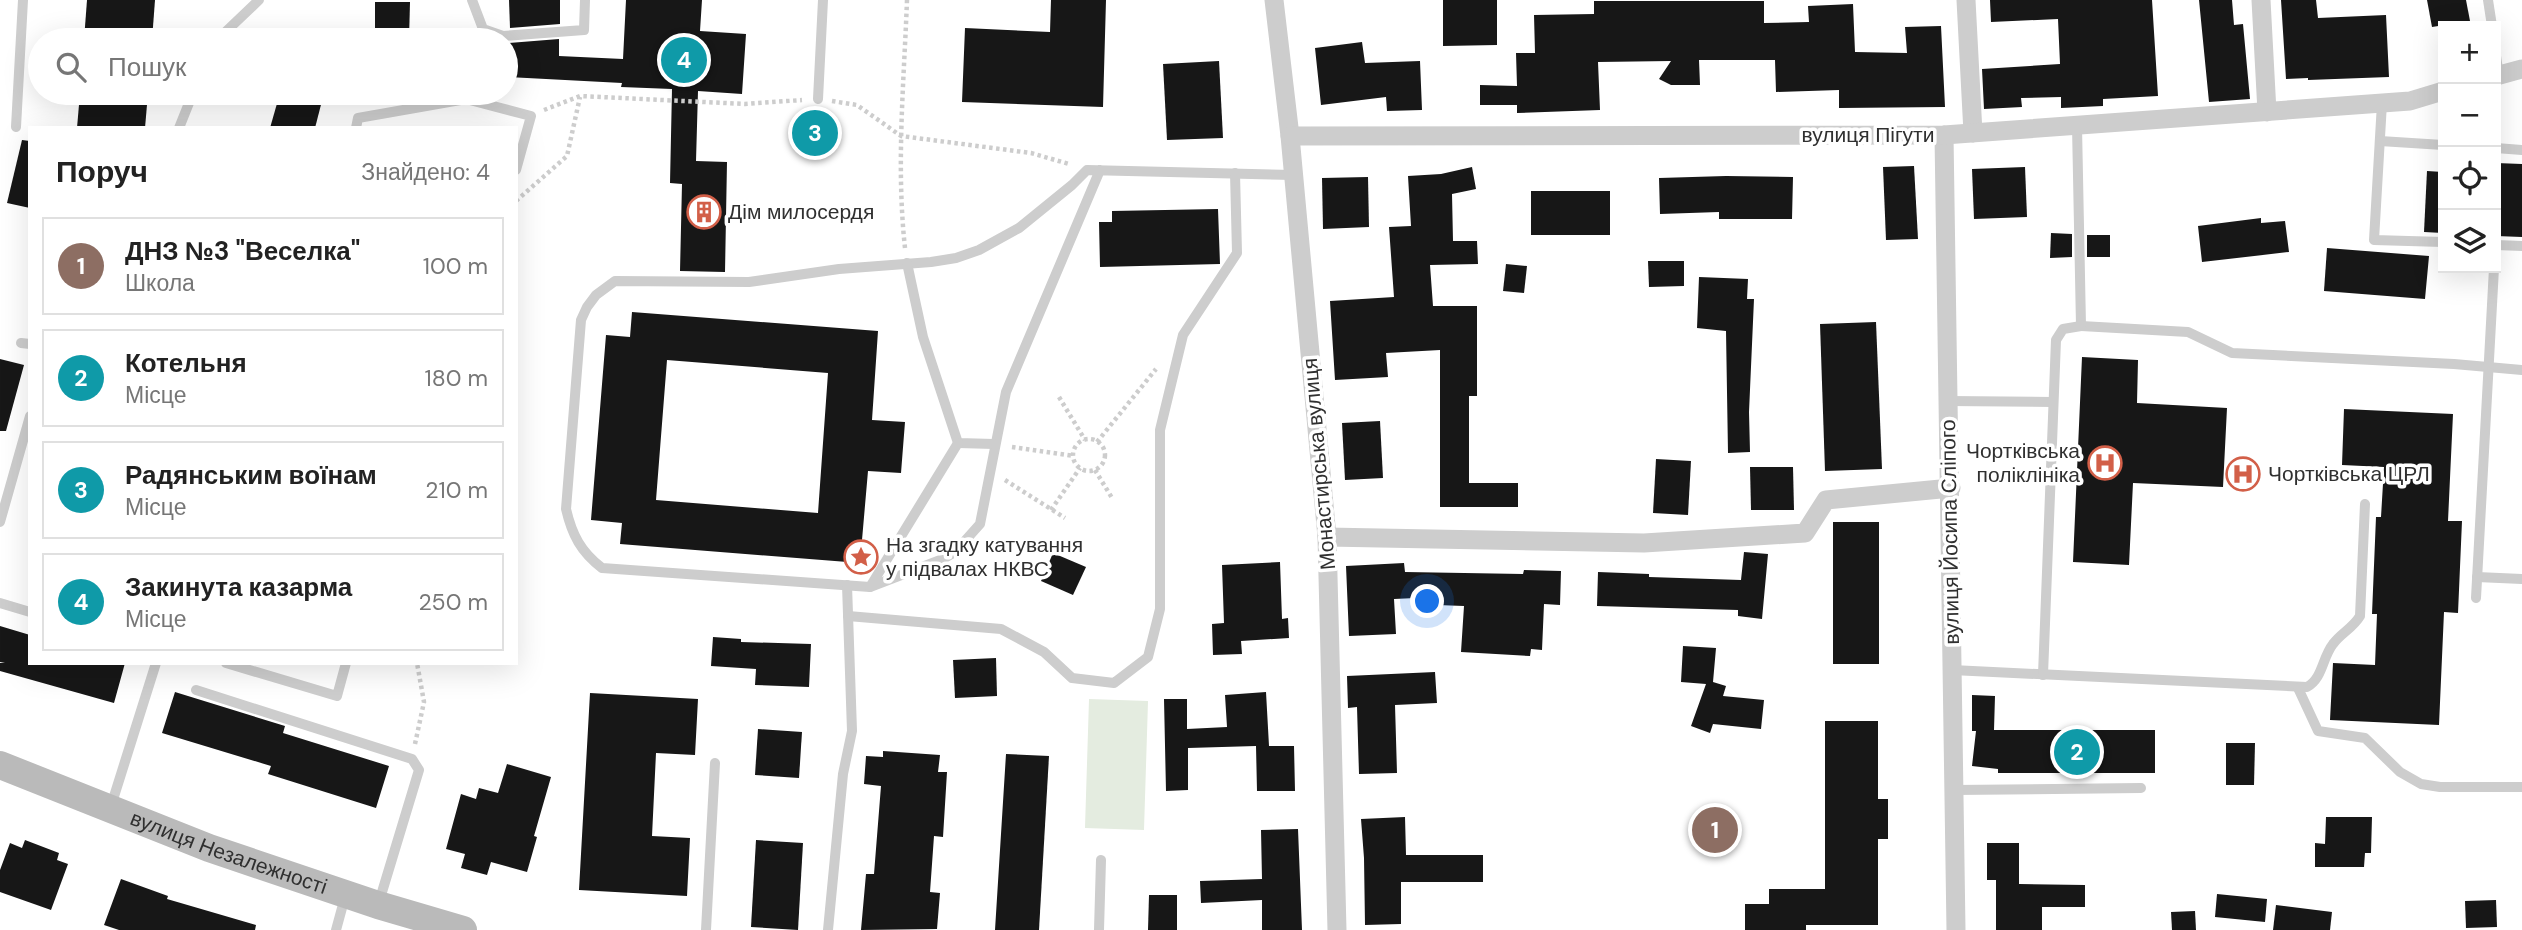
<!DOCTYPE html>
<html lang="uk">
<meta charset="utf-8">
<style>
:root{--surface:#fff;--page:#f2f2f2;--text:#222;--muted:#767676;--line:#e0e0e0;--accent:#0b8043}
body{margin:0;font-family:"DM Sans",sans-serif;background:var(--page);color:var(--text)}
.controls{position:absolute;right:21px;top:21px;display:grid;overflow:hidden;border-radius:0px;box-shadow:0 7px 28px #0002}
.controls button{width:63px;height:63px;display:grid;place-items:center;padding:0;border:0;border-bottom:2px solid var(--line);background:var(--surface);color:var(--text);font:35px sans-serif}
.you{position:absolute;left:1428px;top:602px;width:24px;height:24px;margin:-18px;border:5px solid #fff;border-radius:50%;background:#1a73e8;box-shadow:0 0 0 10px #1a73e833}
.badge{display:grid;place-items:center;width:46px;height:46px;border-radius:50%;background:var(--accent);color:#fff;font-size:23px;font-weight:700}
.pin{position:absolute;translate:-50% -50%;border:4px solid #fff;box-shadow:0 2px 7px #0006}
.list{margin:0;padding:0;list-style:none}
h2{display:flex;justify-content:space-between;align-items:center;height:91px;margin:0;padding:0 28px;font-size:30px}
h2 small{font-size:23px;font-weight:400;color:var(--muted)}
.list li{display:grid;grid-template-columns:46px 1fr auto;gap:21px;align-items:center;box-sizing:border-box;height:98px;margin:0 14px 14px;padding:0 14px;border:2px solid var(--line);border-radius:0px}
.list b{display:block;font-size:26px;white-space:nowrap}
.list p{margin:0;font-size:23px;white-space:nowrap;color:var(--muted)}
.list em{font-size:23px;font-style:normal;color:var(--muted)}
.icon{flex:none;width:38px;height:38px;fill:none;stroke:currentColor;stroke-width:2;stroke-linecap:round;stroke-linejoin:round}
.map{position:relative;flex:none;width:2522px;height:930px;overflow:hidden}
.search{position:absolute;background:var(--surface);box-shadow:0 7px 28px #0002;left:28px;top:28px;width:490px;height:77px;display:flex;align-items:center;gap:18px;box-sizing:border-box;padding:0 24px;border-radius:38px;color:var(--muted);font-size:26px}
.panel{position:absolute;background:var(--surface);box-shadow:0 7px 28px #0002;left:28px;top:126px;width:490px;height:539px;border-radius:0px}
.map>svg:first-child{display:block}
.green{fill:#e4ece0}
.building{fill:#171717;fill-rule:evenodd}
.lines{fill:none;stroke-linecap:round;stroke-linejoin:round}
.path{stroke:#cdcdcd;stroke-width:4.5;stroke-dasharray:3.5 3.5;stroke-linecap:butt}
.lane{stroke:#cdcdcd;stroke-width:10}
.street{stroke:#cdcdcd;stroke-width:19}
.secondary{stroke:#bababa;stroke-width:28}
.labels{text-anchor:middle;dominant-baseline:central;stroke-width:7;stroke-linejoin:round;paint-order:stroke}
.street-label{font-size:21px;fill:#303030;stroke:#fff}
.poi-label{font-size:21px;fill:#303030;stroke:#fff;text-anchor:start}
</style>
<div class="map">
<svg width="2522" height="930" viewBox="0 0 2522 930">
<rect width="100%" height="100%" fill="#fff"/>
<polygon class="green" points="1089,699 1148,701 1144,830 1085,828"/>
<g class="building">
<polygon points="87,0 155,0 152,40 84,40"/>
<polygon points="509,0 560,0 560,24 510,28"/>
<polygon points="626,0 702,0 700,31 746,34 742,94 698,91 696,161 727,162 725,272 680,271 682,184 670,183 672,89 621,87 622,83 507,77 509,43 559,39 559,56 623,59"/>
<polygon points="1051,0 1106,0 1103,107 962,102 965,28 1050,32"/>
<polygon points="1443,0 1497,0 1497,45 1443,46"/>
<polygon points="1990,0 2152,0 2158,96 2103,99 2103,106 2061,108 2061,97 2021,98 2022,107 1984,109 1982,69 2060,64 2058,19 1991,22"/>
<polygon points="2199,0 2232,0 2234,25 2243,24 2250,99 2209,102"/>
<polygon points="2281,0 2316,0 2318,18 2386,15 2389,77 2308,80 2308,78 2286,79"/>
<polygon points="2427,0 2466,0 2470,21 2432,27"/>
<polygon points="1594,1 1764,1 1764,23 1809,22 1808,6 1853,4 1855,52 1907,53 1905,27 1941,26 1945,107 1839,108 1839,90 1776,92 1775,60 1699,60 1700,85 1671,85 1659,79 1671,61 1598,62 1600,110 1517,113 1517,105 1480,105 1480,85 1517,86 1516,53 1535,53 1534,15 1594,14"/>
<polygon points="375,2 410,2 409,40 375,40"/>
<polygon points="1362,42 1365,63 1420,61 1422,110 1387,111 1386,97 1321,105 1315,48"/>
<polygon points="1219,61 1223,138 1167,140 1163,64"/>
<polygon points="80,93 148,93 145,128 77,128"/>
<polygon points="280,93 324,93 315,128 270,128"/>
<polygon points="22,140 30,141 30,208 7,203"/>
<polygon points="2496,163 2522,164 2522,237 2496,236"/>
<polygon points="1914,166 1918,239 1886,240 1883,167"/>
<polygon points="1472,167 1476,189 1452,194 1453,241 1477,241 1478,264 1430,265 1433,306 1477,306 1477,396 1469,396 1469,483 1518,483 1518,507 1440,507 1440,350 1386,353 1388,377 1335,380 1330,301 1394,297 1389,227 1411,226 1408,176 1441,174"/>
<polygon points="2025,167 2027,217 1974,219 1972,169"/>
<polygon points="2427,171 2443,172 2443,233 2424,232"/>
<polygon points="1726,176 1793,177 1792,219 1719,219 1719,212 1660,214 1659,178"/>
<polygon points="1368,177 1369,227 1323,229 1322,178"/>
<rect x="1531" y="191" width="79" height="44"/>
<polygon points="1218,209 1220,264 1100,267 1099,222 1112,222 1112,211"/>
<polygon points="2261,218 2261,223 2285,221 2289,252 2202,262 2198,226"/>
<polygon points="2051,233 2072,234 2072,257 2050,258"/>
<rect x="2087" y="235" width="23" height="22"/>
<polygon points="2327,248 2429,256 2425,299 2324,291"/>
<polygon points="1648,261 1684,261 1684,286 1649,287"/>
<polygon points="1506,264 1527,266 1524,293 1503,291"/>
<polygon points="1699,277 1748,279 1747,299 1754,299 1749,412 1750,452 1728,453 1726,331 1697,328"/>
<path d="M632,312L878,331L872,420L905,422L901,473L868,471L860,563L620,544L622,523L591,520L606,335L630,337ZM667,360L828,373L818,513L656,500Z"/>
<polygon points="1876,322 1882,469 1825,471 1820,324"/>
<polygon points="2082,357 2138,360 2137,403 2227,408 2223,487 2133,483 2129,565 2073,562"/>
<polygon points="0,359 24,365 6,431 0,431"/>
<polygon points="2344,409 2453,414 2448,521 2462,521 2458,613 2444,612 2439,725 2330,720 2333,663 2375,665 2377,614 2372,614 2376,517 2381,517 2384,467 2342,465"/>
<polygon points="1380,421 1383,478 1345,480 1342,423"/>
<polygon points="1656,459 1691,461 1688,515 1653,513"/>
<polygon points="1750,467 1793,467 1794,510 1751,510"/>
<rect x="1833" y="522" width="46" height="142"/>
<polygon points="1744,552 1768,554 1762,619 1738,616 1738,610 1597,606 1598,572 1649,574 1649,577 1741,580"/>
<polygon points="1053,553 1086,567 1073,595 1041,581"/>
<polygon points="1280,562 1282,619 1288,618 1289,638 1241,641 1242,654 1213,655 1212,624 1224,623 1222,565"/>
<polygon points="1404,563 1405,572 1523,574 1524,570 1561,571 1560,605 1544,604 1542,650 1531,649 1530,656 1461,652 1464,606 1437,605 1437,597 1394,599 1396,634 1349,636 1346,566"/>
<polygon points="0,626 30,635 30,663 125,663 114,703 0,671 0,663 5,663 0,662"/>
<polygon points="713,637 741,639 741,642 811,644 809,687 755,685 756,669 711,666"/>
<polygon points="1683,646 1716,648 1713,682 1726,686 1723,696 1764,700 1761,729 1713,724 1710,733 1691,726 1706,684 1681,682"/>
<polygon points="996,658 997,696 955,698 953,660"/>
<polygon points="1435,672 1437,703 1395,705 1397,773 1359,774 1357,707 1348,708 1347,676"/>
<polygon points="175,692 285,726 283,733 389,766 376,808 268,774 271,766 162,733"/>
<polygon points="1266,692 1269,746 1257,746 1294,746 1295,791 1257,791 1256,746 1188,748 1188,790 1166,791 1164,699 1187,699 1187,729 1227,727 1225,695"/>
<polygon points="590,693 698,699 695,755 656,753 652,836 690,838 687,896 579,890"/>
<polygon points="1972,695 1995,696 1994,730 2155,730 2155,773 1998,773 1998,769 1972,766 1976,731 1972,731"/>
<polygon points="1825,721 1878,721 1878,799 1888,799 1888,839 1878,839 1878,925 1806,925 1806,930 1745,930 1745,904 1769,904 1769,889 1825,889"/>
<polygon points="758,729 802,732 799,778 755,775"/>
<polygon points="2226,743 2255,743 2254,785 2226,785"/>
<polygon points="883,751 940,755 938,772 947,772 943,837 934,836 930,892 940,893 937,929 861,930 866,874 874,874 881,786 864,784 866,756 883,757"/>
<polygon points="1006,754 1049,756 1039,930 995,930"/>
<polygon points="507,764 551,777 534,836 537,837 527,872 491,862 487,875 461,868 465,854 446,849 461,794 476,799 479,788 498,793"/>
<polygon points="1405,817 1406,855 1483,855 1483,882 1401,882 1401,924 1365,925 1364,858 1361,819"/>
<polygon points="2326,817 2372,817 2371,853 2365,853 2364,867 2315,867 2315,843 2325,844"/>
<polygon points="1298,829 1302,930 1262,930 1262,900 1201,903 1200,881 1262,879 1261,830"/>
<polygon points="25,840 59,853 57,860 68,864 51,910 0,892 0,870 10,843 22,848"/>
<polygon points="756,840 803,843 798,930 751,927"/>
<polygon points="1987,843 2019,843 2019,884 2085,885 2085,907 2042,907 2042,930 1996,930 1996,880 1987,880"/>
<polygon points="121,879 168,896 167,899 256,925 255,930 119,930 104,925"/>
<polygon points="2217,894 2267,899 2265,922 2215,917"/>
<polygon points="1149,895 1177,895 1177,930 1148,930"/>
<polygon points="2496,900 2497,927 2466,928 2465,901"/>
<polygon points="2276,905 2332,912 2330,930 2273,930"/>
<polygon points="2195,911 2196,930 2172,930 2171,912"/>
</g>
<g class="lines">
<g class="path">
<polyline points="832,101 857,105 901,136 1031,153 1069,164"/>
<polyline points="544,110 580,96 745,104 802,100"/>
<polyline points="516,201 567,156 580,97"/>
<path d="M905,248C896,166 904,82 907,0"/>
<polyline points="1059,397 1085,440"/>
<circle cx="1089" cy="455" r="16"/>
<polyline points="1097,442 1156,369"/>
<polyline points="1012,447 1074,456"/>
<polyline points="1095,470 1112,498"/>
<polyline points="1005,480 1065,518"/>
<polyline points="1051,510 1080,468"/>
<polyline points="415,744 424,702 417,663"/>
</g>
<g class="lane">
<polyline points="472,0 483,29 503,36 584,30 585,0"/>
<polyline points="2488,0 2492,26"/>
<polyline points="217,40 259,0"/>
<polyline points="2496,56 2499,76"/>
<polyline points="818,99 823,0"/>
<polyline points="2382,103 2374,240 2443,242"/>
<polyline points="16,127 23,0"/>
<polyline points="179,128 193,93"/>
<polyline points="356,128 358,118 466,99 531,116 516,170"/>
<polyline points="2380,141 2443,145"/>
<polyline points="2496,148 2522,150"/>
<path d="M1100,170L1006,392L980,524L955,552L943,559L870,587L602,568C581,552 572,535 566,509L581,320L587,307L596,295L615,281L749,282L839,269L931,262L956,258L979,250L1019,228L1072,185L1087,170L1294,175"/>
<polyline points="2496,245 2522,246"/>
<polyline points="907,263 923,337 958,443 994,444"/>
<polyline points="2081,326 2188,332 2232,353 2454,364 2522,370"/>
<polyline points="21,343 30,344"/>
<polyline points="1948,401 2053,402"/>
<polyline points="0,522 30,416"/>
<polyline points="2477,577 2522,579"/>
<polyline points="870,587 958,443"/>
<polyline points="2476,598 2494,268"/>
<polyline points="0,603 30,612"/>
<polyline points="848,616 1001,629 1044,652 1072,678 1114,683 1148,657 1160,609 1160,430 1183,335 1237,253 1235,173"/>
<polyline points="226,663 337,696 346,663"/>
<path d="M1952,670L2307,687C2323,678 2322,658 2333,644C2341,633 2353,628 2360,616L2365,504"/>
<polyline points="2043,675 2056,340 2063,329 2081,326 2077,126"/>
<polyline points="2298,688 2318,731 2365,738 2400,772 2421,784 2440,787 2522,787"/>
<polyline points="196,690 412,759 419,770 379,902"/>
<polyline points="1954,790 2141,788"/>
<polyline points="111,806 156,663"/>
<polyline points="336,930 345,897"/>
<polyline points="706,930 715,763"/>
<polyline points="828,930 843,774 852,731 847,585"/>
<polyline points="1099,930 1101,860"/>
</g>
<g class="street">
<polyline points="1274,0 1290,136 1327,537 1337,930"/>
<polyline points="1966,0 1973,133"/>
<polyline points="2261,0 2267,112"/>
<polyline points="2496,76 2522,69"/>
<polyline points="1944,135 1956,930"/>
<polyline points="1290,136 1944,135 2410,101 2443,91"/>
<polyline points="1327,537 1644,543 1805,533 1826,500 1951,488"/>
</g>
<path class="secondary" id="s1" d="M0,765L209,848L378,905L463,930"/>
</g>
<defs>
<symbol id="building-ring" viewBox="-11 -11 22 22"><circle r="9.5" fill="#fff" stroke="#d25f48" stroke-width="1.5"/><path d="M-4-6H4V6H1V3H-1V6H-4ZM-2.5-4.3h1.7v1.8h-1.7ZM.8-4.3h1.7v1.8H.8ZM-2.5-1h1.7V.8h-1.7ZM.8-1h1.7V.8H.8Z" fill="#d25f48"/></symbol>
<symbol id="hospital-ring" viewBox="-11 -11 22 22"><circle r="9.5" fill="#fff" stroke="#d25f48" stroke-width="1.5"/><path d="M-5-5h3v3.5h4V-5h3V5h-3V1.5h-4V5h-3Z" fill="#d25f48"/></symbol>
<symbol id="sight-ring" viewBox="-11 -11 22 22"><circle r="9.5" fill="#fff" stroke="#d25f48" stroke-width="1.5"/><path d="M0-6L1.8-2.2L6-1.7L2.9 1.2L3.7 5.4L0 3.3L-3.7 5.4L-2.9 1.2L-6-1.7L-1.8-2.2Z" fill="#d25f48"/></symbol>
</defs>
<g fill-rule="evenodd">
<use href="#building-ring" x="685" y="193" width="38" height="38"/>
<use href="#hospital-ring" x="2086" y="444" width="38" height="38"/>
<use href="#hospital-ring" x="2224" y="455" width="38" height="38"/>
<use href="#sight-ring" x="842" y="538" width="38" height="38"/>
</g>
<g class="labels">
<g class="street-label">
<text x="1868" y="135">вулиця Пігути</text>
<text transform="translate(1319 464) rotate(-95)">Монастирська вулиця</text>
<text transform="translate(1950 532) rotate(-91)">вулиця Йосипа Сліпого</text>
<text stroke="none"><textPath href="#s1" startOffset="245">вулиця Незалежності</textPath></text>
</g>
<g class="poi-label">
<text x="728" y="212">Дім милосердя</text>
<text x="2080" y="451" text-anchor="end">Чортківська<tspan x="2080" dy="24">поліклініка</tspan></text>
<text x="2268" y="474">Чортківська ЦРЛ</text>
<text x="886" y="545">На згадку катування<tspan x="886" dy="24">у підвалах НКВС</tspan></text>
</g>
</g>
</svg>
<div class="controls">
<button>+</button>
<button>−</button>
<button><svg class="icon" aria-label="locate" viewBox="0 0 24 24"><circle cx="12" cy="12" r="6"/><path d="M12 2v4M12 18v4M2 12h4M18 12h4"/></svg></button>
<button><svg class="icon" aria-label="layers" viewBox="0 0 24 24"><path d="M12 4l9 5-9 5-9-5zM3 14l9 5 9-5"/></svg></button>
</div>
<div class="you"></div>
<div class="pin badge" style="left:1715px;top:830px;background:#8d6e63">1</div>
<div class="pin badge" style="left:2077px;top:752px;background:#0f9aa8">2</div>
<div class="pin badge" style="left:815px;top:133px;background:#0f9aa8">3</div>
<div class="pin badge" style="left:684px;top:60px;background:#0f9aa8">4</div>
<div class="search"><svg class="icon" aria-label="search" viewBox="0 0 24 24"><circle cx="10" cy="10" r="6"/><path d="M15 15l6 6"/></svg>Пошук</div>
<section class="panel">
<h2>Поруч<small>Знайдено: 4</small></h2>
<ul class="list">
<li><span class="badge" style="background:#8d6e63">1</span><div><b>ДНЗ №3 &quot;Веселка&quot;</b><p>Школа</p></div><em>100 m</em></li>
<li><span class="badge" style="background:#0f9aa8">2</span><div><b>Котельня</b><p>Місце</p></div><em>180 m</em></li>
<li><span class="badge" style="background:#0f9aa8">3</span><div><b>Радянським воїнам</b><p>Місце</p></div><em>210 m</em></li>
<li><span class="badge" style="background:#0f9aa8">4</span><div><b>Закинута казарма</b><p>Місце</p></div><em>250 m</em></li>
</ul>
</section>
</div>
